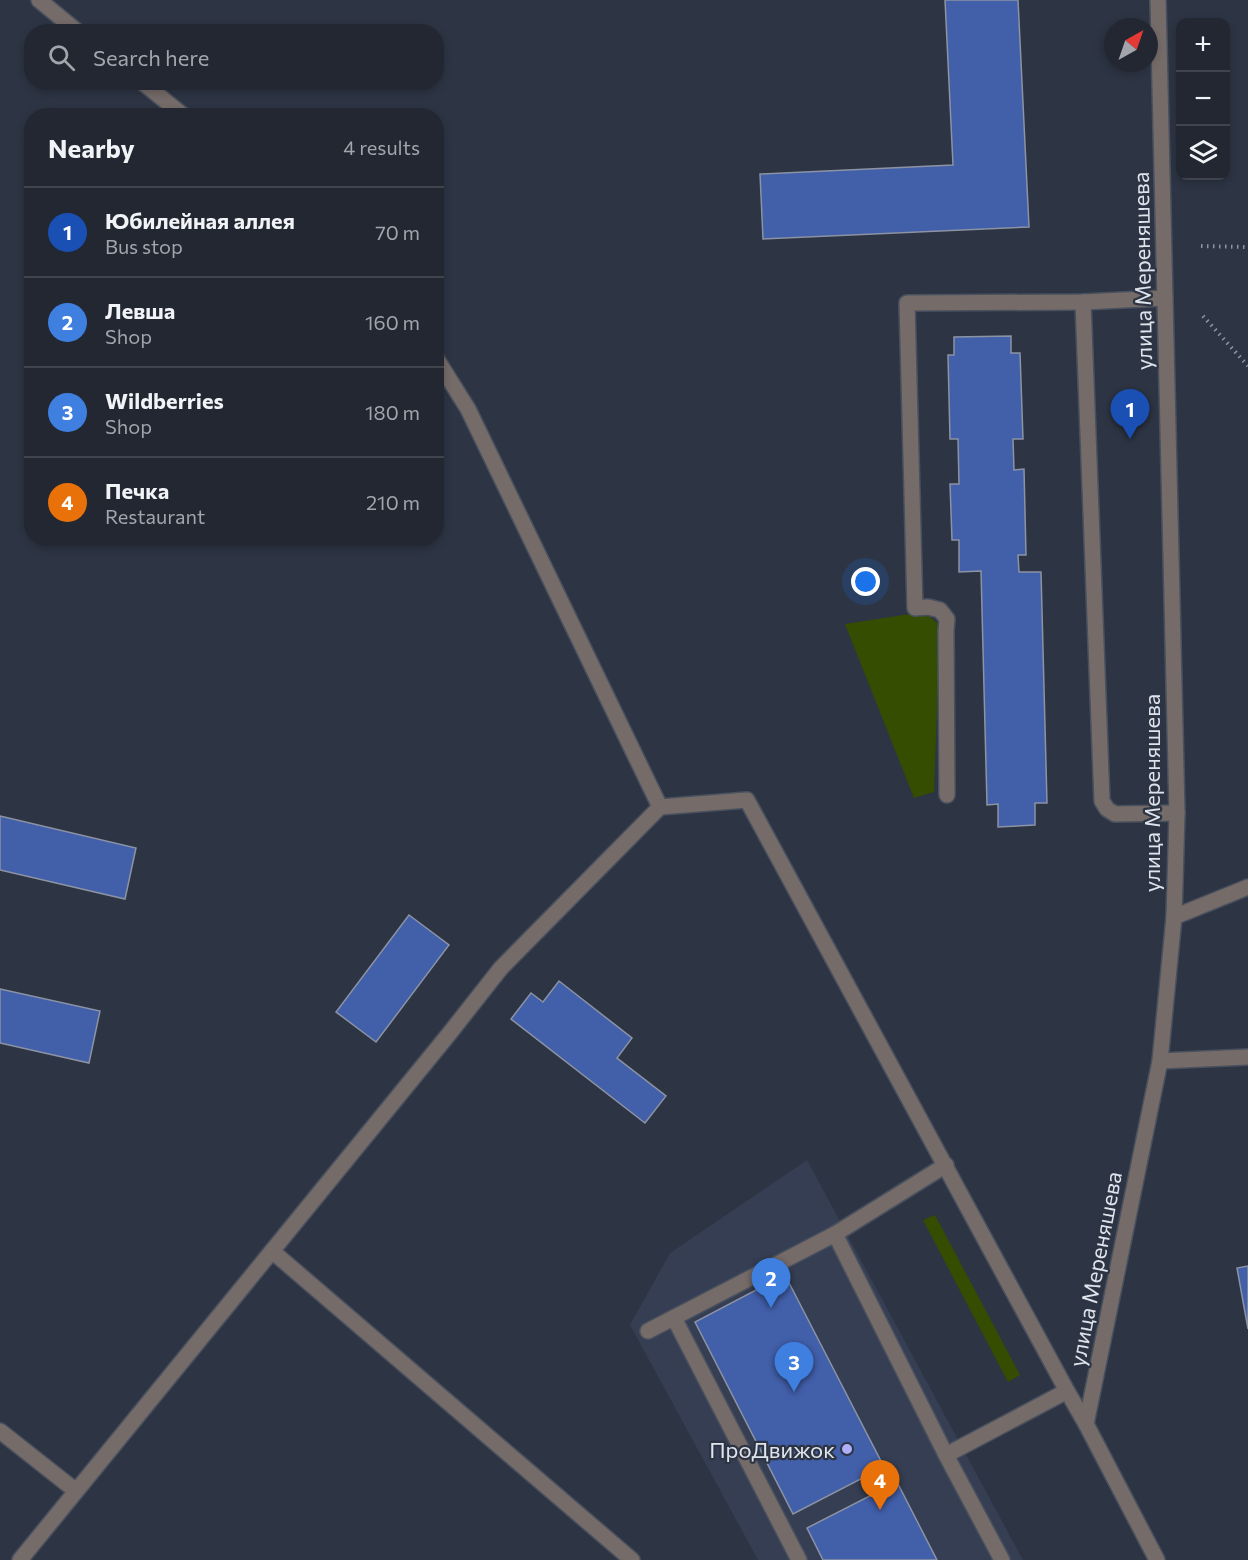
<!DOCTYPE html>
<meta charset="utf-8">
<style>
:root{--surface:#222732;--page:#2e333e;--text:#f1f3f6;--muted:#a2a5ac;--line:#3f444d;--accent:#8abfa5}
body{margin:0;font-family:Commissioner,sans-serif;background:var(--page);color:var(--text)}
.controls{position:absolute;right:18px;top:18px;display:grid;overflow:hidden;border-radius:12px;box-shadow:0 3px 9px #0003}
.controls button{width:54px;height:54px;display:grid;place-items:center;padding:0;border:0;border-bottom:2px solid var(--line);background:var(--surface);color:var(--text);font:30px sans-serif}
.compass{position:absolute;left:1104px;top:18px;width:54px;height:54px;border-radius:50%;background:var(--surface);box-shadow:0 3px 9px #0003;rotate:40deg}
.you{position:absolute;left:866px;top:582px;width:21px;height:21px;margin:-15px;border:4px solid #fff;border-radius:50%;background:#1a73e8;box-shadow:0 0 0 9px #1a73e833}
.badge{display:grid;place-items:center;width:39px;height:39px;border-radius:50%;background:var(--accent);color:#fff;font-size:20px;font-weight:700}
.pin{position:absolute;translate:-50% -50px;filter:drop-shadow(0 2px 3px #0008)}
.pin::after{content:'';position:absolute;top:32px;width:21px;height:18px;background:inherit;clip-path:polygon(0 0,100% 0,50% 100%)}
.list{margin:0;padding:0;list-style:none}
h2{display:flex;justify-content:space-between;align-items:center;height:78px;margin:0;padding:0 24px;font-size:26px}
h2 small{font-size:20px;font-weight:400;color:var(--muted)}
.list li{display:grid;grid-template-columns:39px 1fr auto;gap:18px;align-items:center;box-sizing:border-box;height:90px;padding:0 24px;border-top:2px solid var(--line)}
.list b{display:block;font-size:22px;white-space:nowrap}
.list p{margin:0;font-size:20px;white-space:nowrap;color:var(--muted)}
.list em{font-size:20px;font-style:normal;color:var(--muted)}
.icon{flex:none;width:33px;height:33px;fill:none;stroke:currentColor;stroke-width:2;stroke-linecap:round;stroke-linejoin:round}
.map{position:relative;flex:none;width:1248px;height:1560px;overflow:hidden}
.search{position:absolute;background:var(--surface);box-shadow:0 3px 9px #0003;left:24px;top:24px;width:420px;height:66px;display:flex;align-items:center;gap:15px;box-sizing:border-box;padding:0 21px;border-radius:24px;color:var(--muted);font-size:22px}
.panel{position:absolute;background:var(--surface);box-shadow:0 3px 9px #0003;left:24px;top:108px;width:420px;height:438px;border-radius:24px}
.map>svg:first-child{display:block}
.built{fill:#353e52}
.green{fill:#354d00}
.building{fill:#425fa9;stroke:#8b93a4;stroke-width:1.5}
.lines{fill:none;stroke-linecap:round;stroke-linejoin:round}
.minor-casing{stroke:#49505e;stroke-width:18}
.path{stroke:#8e94a0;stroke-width:4;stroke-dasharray:1.5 4.5;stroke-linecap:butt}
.minor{stroke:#756b69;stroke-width:15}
.poi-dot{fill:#aeaefa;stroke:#2d3443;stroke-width:2}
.labels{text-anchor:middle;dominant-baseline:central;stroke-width:4.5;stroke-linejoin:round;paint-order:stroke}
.street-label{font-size:22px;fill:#dee3ec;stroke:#2d3443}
.poi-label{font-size:22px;fill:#dee3ec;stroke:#2d3443;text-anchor:end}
</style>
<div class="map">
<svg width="1248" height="1560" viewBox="0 0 1248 1560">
<rect width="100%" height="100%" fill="#2d3443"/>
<polygon class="built" points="807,1160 1023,1560 758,1560 630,1325 670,1253"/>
<g class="green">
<polygon points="923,612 940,625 934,792 914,798 845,624"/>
<polygon points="935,1215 1020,1375 1008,1382 923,1220"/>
</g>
<g class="building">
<polygon points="945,0 1018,0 1029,227 763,239 760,174 953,165"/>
<polygon points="1011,336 1011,353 1020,353 1023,439 1013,439 1014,470 1024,469 1026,555 1018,555 1019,572 1041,572 1047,803 1035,803 1035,825 998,827 998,804 987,805 981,571 959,572 959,540 952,540 950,484 959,484 958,439 950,439 948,355 954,355 954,337"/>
<polygon points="0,816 136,848 125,899 0,870"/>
<polygon points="409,915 449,945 376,1042 336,1012"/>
<polygon points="559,981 632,1038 617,1058 666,1096 645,1123 511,1019 531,993 543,1002"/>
<polygon points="0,989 100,1011 89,1063 0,1043"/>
<polygon points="1248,1266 1248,1329 1237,1268"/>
<polygon points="785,1275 884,1467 793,1514 695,1322"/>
<polygon points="897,1482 937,1560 823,1560 807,1528"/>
</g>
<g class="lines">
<defs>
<g id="minor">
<polyline points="39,0 78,32"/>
<polyline points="142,82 184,116"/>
<polyline points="1083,302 1102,801 1107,809 1115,814 1177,813"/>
<polyline points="436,358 468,409 660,807 747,800 1067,1391 1086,1424 1157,1560"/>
<polyline points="947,795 946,631 947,619 940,610 928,607 915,608 907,303 1083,302 1165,298"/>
<polyline points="1174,917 1248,887"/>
<polyline points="1160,1061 1248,1057"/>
<polyline points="946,1165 835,1234 946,1455 1002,1560"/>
<polyline points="272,1251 632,1560"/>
<polyline points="674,1318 799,1560"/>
<polyline points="648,1331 835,1234"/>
<polyline points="1086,1424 1160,1061 1174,917 1177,813 1158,0"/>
<polyline points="0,1431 76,1491"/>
<polyline points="946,1455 1067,1391"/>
<polyline points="20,1560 449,1034 501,968 660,807"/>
</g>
</defs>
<use href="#minor" class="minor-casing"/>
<g class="path">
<polyline points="1201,246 1248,247"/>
<polyline points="1203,316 1248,366"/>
</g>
<use href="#minor" class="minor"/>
</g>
<circle class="poi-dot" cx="847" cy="1449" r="6"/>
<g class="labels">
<g class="street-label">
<text transform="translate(1142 271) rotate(-91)">улица Мереняшева</text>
<text transform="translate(1151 793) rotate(-90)">улица Мереняшева</text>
<text transform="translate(1095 1269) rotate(-79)">улица Мереняшева</text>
</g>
<g class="poi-label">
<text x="835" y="1449">ПроДвижок</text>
</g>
</g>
</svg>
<div class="controls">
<button>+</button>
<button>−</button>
<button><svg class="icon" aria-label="layers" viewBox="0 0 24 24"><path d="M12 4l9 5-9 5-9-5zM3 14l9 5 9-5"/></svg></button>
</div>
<svg class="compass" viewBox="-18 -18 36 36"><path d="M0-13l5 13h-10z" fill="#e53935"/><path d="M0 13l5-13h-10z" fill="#a2a5ac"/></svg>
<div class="you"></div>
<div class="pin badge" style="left:1130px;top:439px;background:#1a4fb4">1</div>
<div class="pin badge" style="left:771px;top:1308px;background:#3f7fe0">2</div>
<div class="pin badge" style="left:794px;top:1392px;background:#3f7fe0">3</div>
<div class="pin badge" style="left:880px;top:1510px;background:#e8710a">4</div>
<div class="search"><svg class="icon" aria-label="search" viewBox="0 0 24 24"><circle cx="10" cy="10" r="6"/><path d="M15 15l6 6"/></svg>Search here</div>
<section class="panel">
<h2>Nearby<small>4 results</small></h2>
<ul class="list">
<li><span class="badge" style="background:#1a4fb4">1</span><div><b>Юбилейная аллея</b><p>Bus stop</p></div><em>70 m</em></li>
<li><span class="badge" style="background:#3f7fe0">2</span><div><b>Левша</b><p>Shop</p></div><em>160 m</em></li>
<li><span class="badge" style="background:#3f7fe0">3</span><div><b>Wildberries</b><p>Shop</p></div><em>180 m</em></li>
<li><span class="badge" style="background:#e8710a">4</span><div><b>Печка</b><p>Restaurant</p></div><em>210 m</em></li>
</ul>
</section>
</div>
